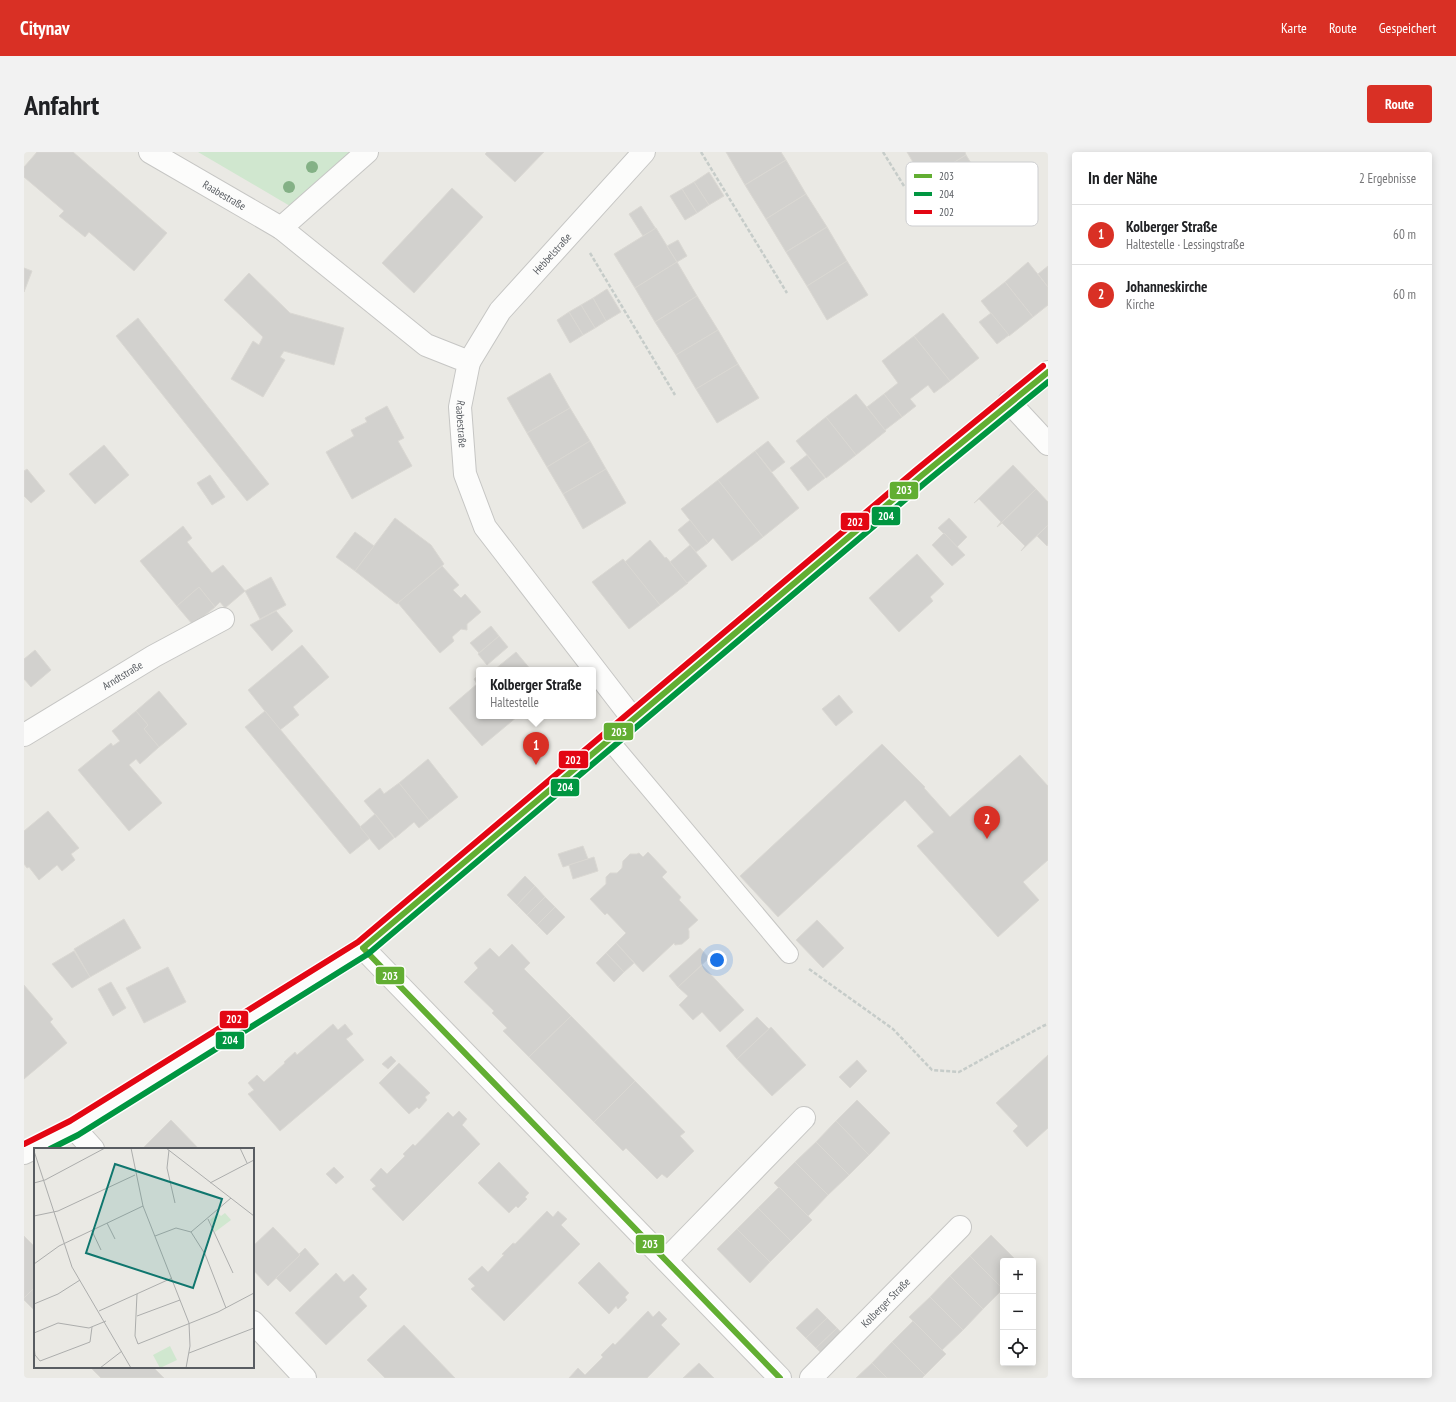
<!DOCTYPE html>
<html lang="de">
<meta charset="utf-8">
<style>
:root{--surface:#fff;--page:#f2f2f2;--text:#202124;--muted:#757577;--line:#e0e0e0;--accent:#d93025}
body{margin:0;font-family:"PT Sans Narrow",sans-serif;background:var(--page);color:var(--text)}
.controls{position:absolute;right:12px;bottom:12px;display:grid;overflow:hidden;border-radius:4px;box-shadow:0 2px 10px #0003}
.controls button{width:36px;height:36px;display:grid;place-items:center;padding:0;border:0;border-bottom:1px solid var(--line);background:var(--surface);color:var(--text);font:20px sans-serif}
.you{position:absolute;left:693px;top:808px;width:14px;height:14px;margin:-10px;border:3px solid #fff;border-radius:50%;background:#1a73e8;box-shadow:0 0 0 6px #1a73e833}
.badge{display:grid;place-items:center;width:26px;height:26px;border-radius:50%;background:var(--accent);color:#fff;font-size:13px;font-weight:700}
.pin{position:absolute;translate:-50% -33px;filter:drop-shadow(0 1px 2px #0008)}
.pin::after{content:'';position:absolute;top:21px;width:14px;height:12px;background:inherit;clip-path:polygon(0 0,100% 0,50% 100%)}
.popup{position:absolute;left:452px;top:515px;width:120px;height:52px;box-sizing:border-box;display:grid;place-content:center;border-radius:4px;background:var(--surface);filter:drop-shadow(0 1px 3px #0005);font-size:13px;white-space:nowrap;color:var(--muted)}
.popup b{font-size:15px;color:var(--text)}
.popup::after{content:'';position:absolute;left:50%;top:100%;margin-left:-8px;border:8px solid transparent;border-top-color:var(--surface)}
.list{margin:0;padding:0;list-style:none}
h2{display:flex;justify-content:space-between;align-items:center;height:52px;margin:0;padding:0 16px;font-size:17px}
h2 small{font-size:13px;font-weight:400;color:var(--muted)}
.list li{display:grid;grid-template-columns:26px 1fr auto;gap:12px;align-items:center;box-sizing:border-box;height:60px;padding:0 16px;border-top:1px solid var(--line)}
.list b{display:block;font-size:15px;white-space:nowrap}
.list p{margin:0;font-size:13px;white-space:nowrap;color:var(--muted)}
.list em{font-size:13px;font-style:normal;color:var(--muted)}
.icon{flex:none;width:22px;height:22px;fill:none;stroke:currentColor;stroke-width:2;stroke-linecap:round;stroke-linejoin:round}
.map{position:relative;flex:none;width:1024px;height:1226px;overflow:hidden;border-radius:4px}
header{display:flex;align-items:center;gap:24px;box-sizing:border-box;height:56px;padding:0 20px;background:var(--accent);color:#fff}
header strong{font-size:19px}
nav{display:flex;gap:22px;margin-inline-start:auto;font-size:14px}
.intro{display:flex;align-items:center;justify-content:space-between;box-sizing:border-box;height:96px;padding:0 24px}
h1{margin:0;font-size:28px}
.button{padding:10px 18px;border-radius:4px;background:var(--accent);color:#fff;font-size:14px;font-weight:700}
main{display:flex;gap:24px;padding:0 24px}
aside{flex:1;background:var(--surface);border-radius:4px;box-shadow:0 2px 10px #0003}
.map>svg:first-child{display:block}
</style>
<header>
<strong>Citynav</strong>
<nav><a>Karte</a><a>Route</a><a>Gespeichert</a></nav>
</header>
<div class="intro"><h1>Anfahrt</h1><a class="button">Route</a></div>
<main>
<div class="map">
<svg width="1024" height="1226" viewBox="0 0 1024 1226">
<rect width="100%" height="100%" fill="#eae9e4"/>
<path fill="#d0e7cf" d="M 174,0 L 327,0 L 266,54 Z"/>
<g fill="#d2d1ce" stroke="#dad8d3">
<path d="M 13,0 L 49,0 L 143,81 L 110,119 L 65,80 L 61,85 L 35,64 L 40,59 L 0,25 L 0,15 Z"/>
<path d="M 463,0 L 520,0 L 491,30 L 461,2 Z"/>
<path d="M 702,0 L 757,0 L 762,8 L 721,33 Z"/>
<path d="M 883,0 L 941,0 L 942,3 L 900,29 Z"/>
<path d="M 942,3 L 963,37 L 921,62 L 900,29 Z"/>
<path d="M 762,8 L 782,42 L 742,67 L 721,33 Z"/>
<path d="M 685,20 L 700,44 L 685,53 L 670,30 Z"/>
<path d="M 670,30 L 685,53 L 673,61 L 658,37 Z"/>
<path d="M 428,36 L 459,65 L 390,141 L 358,111 Z"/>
<path d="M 658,37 L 673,61 L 661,68 L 646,44 Z"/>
<path d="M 782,42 L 803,75 L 762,100 L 742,67 Z"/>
<path d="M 617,54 L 632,77 L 619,84 L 605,62 Z"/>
<path d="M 803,75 L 823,109 L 783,134 L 762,100 Z"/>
<path d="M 632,76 L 653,110 L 611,136 L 590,102 Z"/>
<path d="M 654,88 L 663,104 L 653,110 L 643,94 Z"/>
<path d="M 823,109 L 844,143 L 803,168 L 783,134 Z"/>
<path d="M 653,110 L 673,144 L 631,170 L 611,136 Z"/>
<path d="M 1004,110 L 1024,135 L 1024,153 L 1009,165 L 981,130 Z"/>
<path d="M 1024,114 L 1024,135 L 1014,122 Z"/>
<path d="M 0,116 L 8,119 L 0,140 Z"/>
<path d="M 225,121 L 266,161 L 320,176 L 310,213 L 260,199 L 256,205 L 261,208 L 239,245 L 207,227 L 229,189 L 235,193 L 239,185 L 200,148 Z"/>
<path d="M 981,130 L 1009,165 L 985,184 L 957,149 Z"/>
<path d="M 583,137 L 597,160 L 582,169 L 569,146 Z"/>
<path d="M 673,144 L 694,178 L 652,203 L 631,170 Z"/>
<path d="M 569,146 L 582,169 L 571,176 L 557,153 Z"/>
<path d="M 557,153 L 571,176 L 559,183 L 545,160 Z"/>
<path d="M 545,160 L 559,183 L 546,191 L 533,168 Z"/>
<path d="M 919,161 L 955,206 L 926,229 L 890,184 Z"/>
<path d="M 967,161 L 985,183 L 973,192 L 955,170 Z"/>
<path d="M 114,166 L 245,332 L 223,349 L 92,184 Z"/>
<path d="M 694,178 L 714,212 L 672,237 L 652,203 Z"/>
<path d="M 890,184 L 926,229 L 910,241 L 904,233 L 886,247 L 892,254 L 878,265 L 860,242 L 874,231 L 858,209 Z"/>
<path d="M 714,212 L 735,246 L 693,271 L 672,237 Z"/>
<path d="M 526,221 L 546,256 L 503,281 L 483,246 Z"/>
<path d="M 832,242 L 862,279 L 832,303 L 802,265 Z"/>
<path d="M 860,242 L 878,265 L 861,278 L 843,255 Z"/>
<path d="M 363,254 L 380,286 L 374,289 L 388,314 L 328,347 L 302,300 L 330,284 L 327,278 L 343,270 L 341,266 Z"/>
<path d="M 546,256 L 566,289 L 523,315 L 503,281 Z"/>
<path d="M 802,265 L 832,303 L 802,326 L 772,289 Z"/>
<path d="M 566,289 L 582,317 L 539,342 L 523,315 Z"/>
<path d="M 744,289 L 761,310 L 748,320 L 731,299 Z"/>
<path d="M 80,293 L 105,323 L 71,352 L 45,322 Z"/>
<path d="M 731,299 L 775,356 L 739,385 L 694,328 Z"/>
<path d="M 783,303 L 801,326 L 784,339 L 766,316 Z"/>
<path d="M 989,313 L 1012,337 L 973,375 L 977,370 L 955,347 L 950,351 Z"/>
<path d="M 3,317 L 21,339 L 7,351 L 0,344 L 0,319 Z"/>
<path d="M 582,317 L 602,351 L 559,377 L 539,342 Z"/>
<path d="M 186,323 L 201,345 L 188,353 L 173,331 Z"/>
<path d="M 694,328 L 739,385 L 708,409 L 689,386 L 684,391 L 657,357 Z"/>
<path d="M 1012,337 L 1024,350 L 1024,373 L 997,399 L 1001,394 L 978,371 L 973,375 Z"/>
<path d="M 371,366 L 407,393 L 420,412 L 373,452 L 331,419 Z"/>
<path d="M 925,366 L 943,385 L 933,395 L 914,376 Z"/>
<path d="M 666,368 L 684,391 L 672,400 L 654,378 Z"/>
<path d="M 1024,373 L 1024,392 L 1023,394 L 1013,384 Z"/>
<path d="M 159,374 L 168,386 L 163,390 L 188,421 L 199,413 L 221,439 L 201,456 L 196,450 L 191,455 L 175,435 L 153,454 L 116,409 Z"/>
<path d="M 331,380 L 350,394 L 331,419 L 312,405 Z"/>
<path d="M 920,381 L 941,403 L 928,414 L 908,393 Z"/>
<path d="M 626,388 L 641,406 L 642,405 L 664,431 L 636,453 L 601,410 Z"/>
<path d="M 666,393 L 683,414 L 663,431 L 646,410 Z"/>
<path d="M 893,402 L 920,432 L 906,445 L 909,449 L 875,480 L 845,446 Z"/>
<path d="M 599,407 L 636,453 L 605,477 L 568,430 Z"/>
<path d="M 418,414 L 435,433 L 429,438 L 437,446 L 441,442 L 457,460 L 443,472 L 443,478 L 437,477 L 428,485 L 430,489 L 416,501 L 374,451 Z"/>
<path d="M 247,425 L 262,453 L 236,467 L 221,439 Z"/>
<path d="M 175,435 L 191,455 L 169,473 L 153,454 Z"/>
<path d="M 252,459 L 269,479 L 248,499 L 226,473 Z"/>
<path d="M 467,474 L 475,484 L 455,501 L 446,491 Z"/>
<path d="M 475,484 L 484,495 L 463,513 L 454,502 Z"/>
<path d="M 278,493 L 305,525 L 269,555 L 275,563 L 256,578 L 224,538 Z"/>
<path d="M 11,498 L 27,518 L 7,535 L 0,527 L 0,507 Z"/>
<path d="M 492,500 L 507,518 L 470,518 Z"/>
<path d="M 455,523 L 455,564 L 494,564 L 458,594 L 425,556 L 453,532 L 450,527 Z"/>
<path d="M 135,539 L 163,572 L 135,595 L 120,577 L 124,573 L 112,559 Z"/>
<path d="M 815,543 L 829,560 L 812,574 L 798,557 Z"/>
<path d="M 112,559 L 124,573 L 120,577 L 135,595 L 116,612 L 112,607 L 105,613 L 138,651 L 105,679 L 54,618 L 87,591 L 89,594 L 96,589 L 88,579 Z"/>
<path d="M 241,559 L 346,686 L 326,702 L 221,575 Z"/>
<path d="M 858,592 L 901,635 L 900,636 L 926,665 L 996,603 L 1024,634 L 1024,708 L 999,730 L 1015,748 L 974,785 L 893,694 L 910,680 L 881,648 L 754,765 L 716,724 Z"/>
<path d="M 404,607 L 434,645 L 405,668 L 375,631 Z"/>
<path d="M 375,631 L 405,668 L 395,676 L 390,670 L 371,686 L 340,649 L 356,636 L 360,642 Z"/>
<path d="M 24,659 L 55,696 L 47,702 L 51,708 L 38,719 L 33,713 L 15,728 L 5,715 L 3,716 L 0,712 L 0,679 Z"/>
<path d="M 351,662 L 370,686 L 355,698 L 336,675 Z"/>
<path d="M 559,694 L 564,707 L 539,715 L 534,702 Z"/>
<path d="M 624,700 L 643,720 L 638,725 L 657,745 L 655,748 L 674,768 L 664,777 L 665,779 L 665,786 L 658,792 L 651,793 L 650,791 L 619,820 L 592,791 L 602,781 L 583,761 L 581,763 L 566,747 L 582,732 L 582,725 L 586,721 L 593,721 L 598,716 L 599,709 L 606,702 L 613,702 L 615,701 L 619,705 Z"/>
<path d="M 570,705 L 574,719 L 549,727 L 545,713 Z"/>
<path d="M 501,724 L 511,734 L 493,753 L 483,743 Z"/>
<path d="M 511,734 L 521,745 L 503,763 L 493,753 Z"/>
<path d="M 521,745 L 531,755 L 513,773 L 503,763 Z"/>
<path d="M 531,755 L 541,765 L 523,783 L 513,773 Z"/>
<path d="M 100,767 L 117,796 L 66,825 L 50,797 Z"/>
<path d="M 793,768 L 820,796 L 799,816 L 772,788 Z"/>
<path d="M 592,791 L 610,811 L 600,820 L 582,801 Z"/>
<path d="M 488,792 L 506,811 L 500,817 L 547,864 L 505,905 L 479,879 L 483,876 L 468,861 L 470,859 L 440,830 L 454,816 L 450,811 L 466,796 L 475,805 Z"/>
<path d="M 676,796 L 685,806 L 654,835 L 645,824 Z"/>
<path d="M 50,799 L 66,825 L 48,836 L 28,812 Z"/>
<path d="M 582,801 L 600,820 L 590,830 L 572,811 Z"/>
<path d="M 678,813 L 720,858 L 696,880 L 678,860 L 669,868 L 655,853 L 664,844 L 654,835 Z"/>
<path d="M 144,815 L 162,850 L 120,871 L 102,836 Z"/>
<path d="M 87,830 L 102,856 L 89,864 L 74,837 Z"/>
<path d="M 0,833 L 29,867 L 26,870 L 43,891 L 0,927 Z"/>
<path d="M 547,864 L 611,929 L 570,970 L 505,905 Z"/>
<path d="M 733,865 L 745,877 L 713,907 L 702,894 Z"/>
<path d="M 309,872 L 314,878 L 321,872 L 329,882 L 322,887 L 340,908 L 256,979 L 224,942 L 230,938 L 224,931 L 233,923 L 240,930 L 261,911 L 260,910 L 271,900 L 273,903 Z"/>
<path d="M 747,875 L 782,913 L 748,944 L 713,907 Z"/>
<path d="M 1024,903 L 1024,976 L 1003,995 L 989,979 L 994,974 L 972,951 Z"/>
<path d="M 367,904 L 372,909 L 364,917 L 358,912 Z"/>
<path d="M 833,908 L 843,919 L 826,936 L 815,925 Z"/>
<path d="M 375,911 L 406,941 L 401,945 L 403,948 L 395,957 L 393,955 L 385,962 L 355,931 Z"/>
<path d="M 611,929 L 661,980 L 656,984 L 670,999 L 643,1026 L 638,1022 L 633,1027 L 602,996 L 599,999 L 570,970 Z"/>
<path d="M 833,948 L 866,981 L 845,1003 L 812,969 Z"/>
<path d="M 435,959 L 443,967 L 438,973 L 456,992 L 379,1069 L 348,1037 L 352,1034 L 346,1028 L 357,1016 L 363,1022 L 381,1004 L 379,1002 L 389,992 L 391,994 L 424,960 L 429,965 Z"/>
<path d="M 147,968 L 175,997 L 118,997 Z"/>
<path d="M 812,969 L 845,1003 L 825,1023 L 792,990 Z"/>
<path d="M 792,990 L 825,1023 L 804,1043 L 771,1010 Z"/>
<path d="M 475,1010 L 505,1041 L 501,1045 L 503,1047 L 494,1056 L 492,1054 L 485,1061 L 454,1031 Z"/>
<path d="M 771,1010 L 804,1043 L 784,1064 L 750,1031 Z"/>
<path d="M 310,1015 L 320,1025 L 312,1032 L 302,1022 Z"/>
<path d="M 755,1035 L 788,1068 L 767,1089 L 734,1056 Z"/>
<path d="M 734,1056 L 767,1089 L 746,1110 L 713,1077 Z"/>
<path d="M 523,1059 L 529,1065 L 534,1059 L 543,1067 L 537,1073 L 556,1092 L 480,1169 L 447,1137 L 451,1134 L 444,1127 L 458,1114 L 464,1120 L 480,1103 L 478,1102 L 489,1091 L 491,1092 Z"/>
<path d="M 249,1075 L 276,1103 L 244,1134 L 229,1118 L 229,1094 Z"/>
<path d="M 713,1077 L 746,1110 L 726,1131 L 693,1097 Z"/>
<path d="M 967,1083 L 993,1109 L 979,1109 L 979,1137 L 946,1104 Z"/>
<path d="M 0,1084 L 11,1095 L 11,1135 L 0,1146 Z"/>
<path d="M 281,1096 L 295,1112 L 266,1140 L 252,1126 L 276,1103 L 275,1102 Z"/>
<path d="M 946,1104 L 979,1137 L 959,1157 L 926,1124 Z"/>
<path d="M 575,1110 L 605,1141 L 601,1145 L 603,1148 L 594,1157 L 592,1154 L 585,1162 L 554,1131 Z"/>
<path d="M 312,1121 L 320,1130 L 329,1122 L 343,1137 L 335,1145 L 343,1154 L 302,1193 L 271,1161 Z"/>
<path d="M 926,1124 L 959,1157 L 939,1178 L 906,1145 Z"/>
<path d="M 11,1135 L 11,1159 L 0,1148 L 0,1146 Z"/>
<path d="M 906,1145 L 939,1178 L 918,1198 L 885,1165 Z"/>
<path d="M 793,1156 L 803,1166 L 782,1186 L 772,1176 Z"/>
<path d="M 624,1159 L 629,1165 L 635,1159 L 643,1167 L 637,1173 L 656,1192 L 623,1226 L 545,1226 L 554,1216 L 561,1223 L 579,1205 L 577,1203 L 589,1191 L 591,1193 Z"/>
<path d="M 803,1166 L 813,1176 L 792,1196 L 782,1186 Z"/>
<path d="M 889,1169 L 922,1202 L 901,1223 L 868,1190 Z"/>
<path d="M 380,1173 L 431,1226 L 361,1226 L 343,1208 Z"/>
<path d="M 813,1176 L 823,1187 L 803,1207 L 792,1196 Z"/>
<path d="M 868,1190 L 901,1223 L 898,1226 L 863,1226 L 848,1211 Z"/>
<path d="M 675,1211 L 690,1226 L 659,1226 Z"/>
<path d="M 848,1211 L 863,1226 L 832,1226 Z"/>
<path d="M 66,1215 L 129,1215 L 140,1226 L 77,1226 Z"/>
</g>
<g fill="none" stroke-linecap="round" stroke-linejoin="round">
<defs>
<path id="lane" d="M 585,588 L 765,802"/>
<g id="street">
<path id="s1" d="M 126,0 L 257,76 L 402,193 L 445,210 L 436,255 L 441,322 L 461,375 L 609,567"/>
<path d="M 257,76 L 343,0"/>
<path id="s2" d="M 445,210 L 476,159 L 620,0"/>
<path d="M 985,250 L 1024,292"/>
<path id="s3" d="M 0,583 L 130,504 L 199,467"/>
<path d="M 339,796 L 756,1226"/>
<path d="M 50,976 L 69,997"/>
<path d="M 0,1001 L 50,976 L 339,796 L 897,324 L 1024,220"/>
<path d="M 642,1108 L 780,966"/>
<path d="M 229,1170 L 281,1226"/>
<path id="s4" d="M 787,1226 L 936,1075"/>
</g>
</defs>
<use href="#lane" stroke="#c6c6c4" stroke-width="20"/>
<use href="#street" stroke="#c6c6c4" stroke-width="24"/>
<g stroke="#c6ccc9" stroke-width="2.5" stroke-dasharray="4 2" stroke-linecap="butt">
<path d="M 677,0 L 763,141"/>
<path d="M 859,0 L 880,34"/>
<path d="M 566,101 L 651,243"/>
<path d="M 785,817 L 869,877 L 908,918 L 935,920 L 1019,874 L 1024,872"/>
</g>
<use href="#lane" stroke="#fcfcfb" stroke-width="18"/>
<use href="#street" stroke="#fcfcfb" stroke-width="22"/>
<defs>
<path id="bus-1" d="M 756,1226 L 339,796 L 897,324 L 1024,220"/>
<path id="bus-2" d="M 26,997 L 54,983 L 344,802 L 902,330 L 1024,230"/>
<path id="bus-3" d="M 0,992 L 46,969 L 334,790 L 892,318 L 1019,214"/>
</defs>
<use href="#bus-1" stroke="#fff" stroke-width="9"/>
<use href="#bus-2" stroke="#fff" stroke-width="9"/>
<use href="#bus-3" stroke="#fff" stroke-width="9"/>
<use href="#bus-1" stroke="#62ae32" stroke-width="6"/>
<use href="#bus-2" stroke="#009641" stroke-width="6"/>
<use href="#bus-3" stroke="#e30613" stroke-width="6"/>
</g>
<g fill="#84b186">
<circle cx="288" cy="15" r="6"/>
<circle cx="265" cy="35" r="6"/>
</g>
<g text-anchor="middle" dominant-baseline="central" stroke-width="3" stroke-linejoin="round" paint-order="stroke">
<g font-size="11" fill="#595d62" stroke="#fff">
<text stroke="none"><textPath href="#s1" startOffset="86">Raabestraße</textPath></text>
<text stroke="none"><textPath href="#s2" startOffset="137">Hebbelstraße</textPath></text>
<text stroke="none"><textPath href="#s1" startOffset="447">Raabestraße</textPath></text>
<text stroke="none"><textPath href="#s3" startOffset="115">Arndtstraße</textPath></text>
<text stroke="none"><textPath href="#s4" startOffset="106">Kolberger Straße</textPath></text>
</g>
</g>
<g transform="translate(10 996)">
<rect width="220" height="220" fill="#eae9e4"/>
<path d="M 184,65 L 187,68 L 191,65 L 197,72 L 181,84 L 176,72 ZM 136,198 L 143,212 L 126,220 L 119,207 Z" fill="#d0e7cf"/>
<path fill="none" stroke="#acadac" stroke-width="1" d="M 97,0 L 109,58 L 155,175 L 156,198 L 152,220M 132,0 L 220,68M 206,0 L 213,15M 135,2 L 133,20 L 141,55M 0,3 L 38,119 L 97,220M 0,35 L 11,32 L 71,0M 176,35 L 220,12M 0,68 L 24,63 L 101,27M 174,71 L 199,125M 73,75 L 81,91M 58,83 L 67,102M 157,84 L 171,106 L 192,160M 121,88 L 142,80 L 157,84 L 197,50M 0,116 L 25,98 L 109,58M 103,146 L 101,188 L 104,196 L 184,164 L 220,145M 0,156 L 24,146 L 46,132M 65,163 L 138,130M 103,168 L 146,152M 0,185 L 24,175 L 55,180 L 72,173M 0,198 L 1,207 L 6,213 L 56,194 L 58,179M 155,205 L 220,180M 66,220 L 88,203"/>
<path fill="#0f766e" fill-opacity="0.15" stroke="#0f766e" stroke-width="2" d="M 81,16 L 188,51 L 159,140 L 52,105 Z"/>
<rect width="220" height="220" fill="none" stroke="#595d62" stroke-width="2"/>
</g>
<rect x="882" y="10" width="132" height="64" rx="6" fill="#fff" stroke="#cdced0" stroke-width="1"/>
<rect x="890" y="22" width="18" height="4" fill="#62ae32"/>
<rect x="890" y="40" width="18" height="4" fill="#009641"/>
<rect x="890" y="58" width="18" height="4" fill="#e30613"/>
<g font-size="11" fill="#595d62">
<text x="915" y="28">203</text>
<text x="915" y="46">204</text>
<text x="915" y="64">202</text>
</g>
<g stroke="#fff" stroke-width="1.5">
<rect x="865" y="329" width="30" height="19" rx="4" fill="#62ae32"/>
<rect x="847" y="354" width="30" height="20" rx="4" fill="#009641"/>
<rect x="816" y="360" width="30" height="19" rx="4" fill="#e30613"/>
<rect x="579" y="570" width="31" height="19" rx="4" fill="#62ae32"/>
<rect x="534" y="598" width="31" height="19" rx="4" fill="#e30613"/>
<rect x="526" y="626" width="30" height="19" rx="4" fill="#009641"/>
<rect x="351" y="814" width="30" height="19" rx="4" fill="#62ae32"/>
<rect x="195" y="858" width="30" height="19" rx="4" fill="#e30613"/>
<rect x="191" y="879" width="30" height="19" rx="4" fill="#009641"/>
<rect x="611" y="1082" width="30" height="20" rx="4" fill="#62ae32"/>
</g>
<g font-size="11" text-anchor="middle" font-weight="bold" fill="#fff">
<text x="880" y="342">203</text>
<text x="862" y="368">204</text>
<text x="831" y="374">202</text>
<text x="595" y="584">203</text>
<text x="549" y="612">202</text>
<text x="541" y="639">204</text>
<text x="366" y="828">203</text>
<text x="210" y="871">202</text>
<text x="206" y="892">204</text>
<text x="626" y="1096">203</text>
</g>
</svg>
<div class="controls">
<button>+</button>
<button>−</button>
<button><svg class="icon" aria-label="locate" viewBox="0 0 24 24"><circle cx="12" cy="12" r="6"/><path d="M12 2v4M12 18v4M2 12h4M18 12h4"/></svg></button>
</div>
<div class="you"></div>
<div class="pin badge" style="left:512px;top:613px">1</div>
<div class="popup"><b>Kolberger Straße</b>Haltestelle</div>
<div class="pin badge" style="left:963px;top:687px">2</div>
</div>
<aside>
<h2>In der Nähe<small>2 Ergebnisse</small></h2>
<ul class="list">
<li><span class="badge">1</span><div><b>Kolberger Straße</b><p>Haltestelle · Lessingstraße</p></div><em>60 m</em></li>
<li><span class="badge">2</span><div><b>Johanneskirche</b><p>Kirche</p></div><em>60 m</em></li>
</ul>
</aside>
</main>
